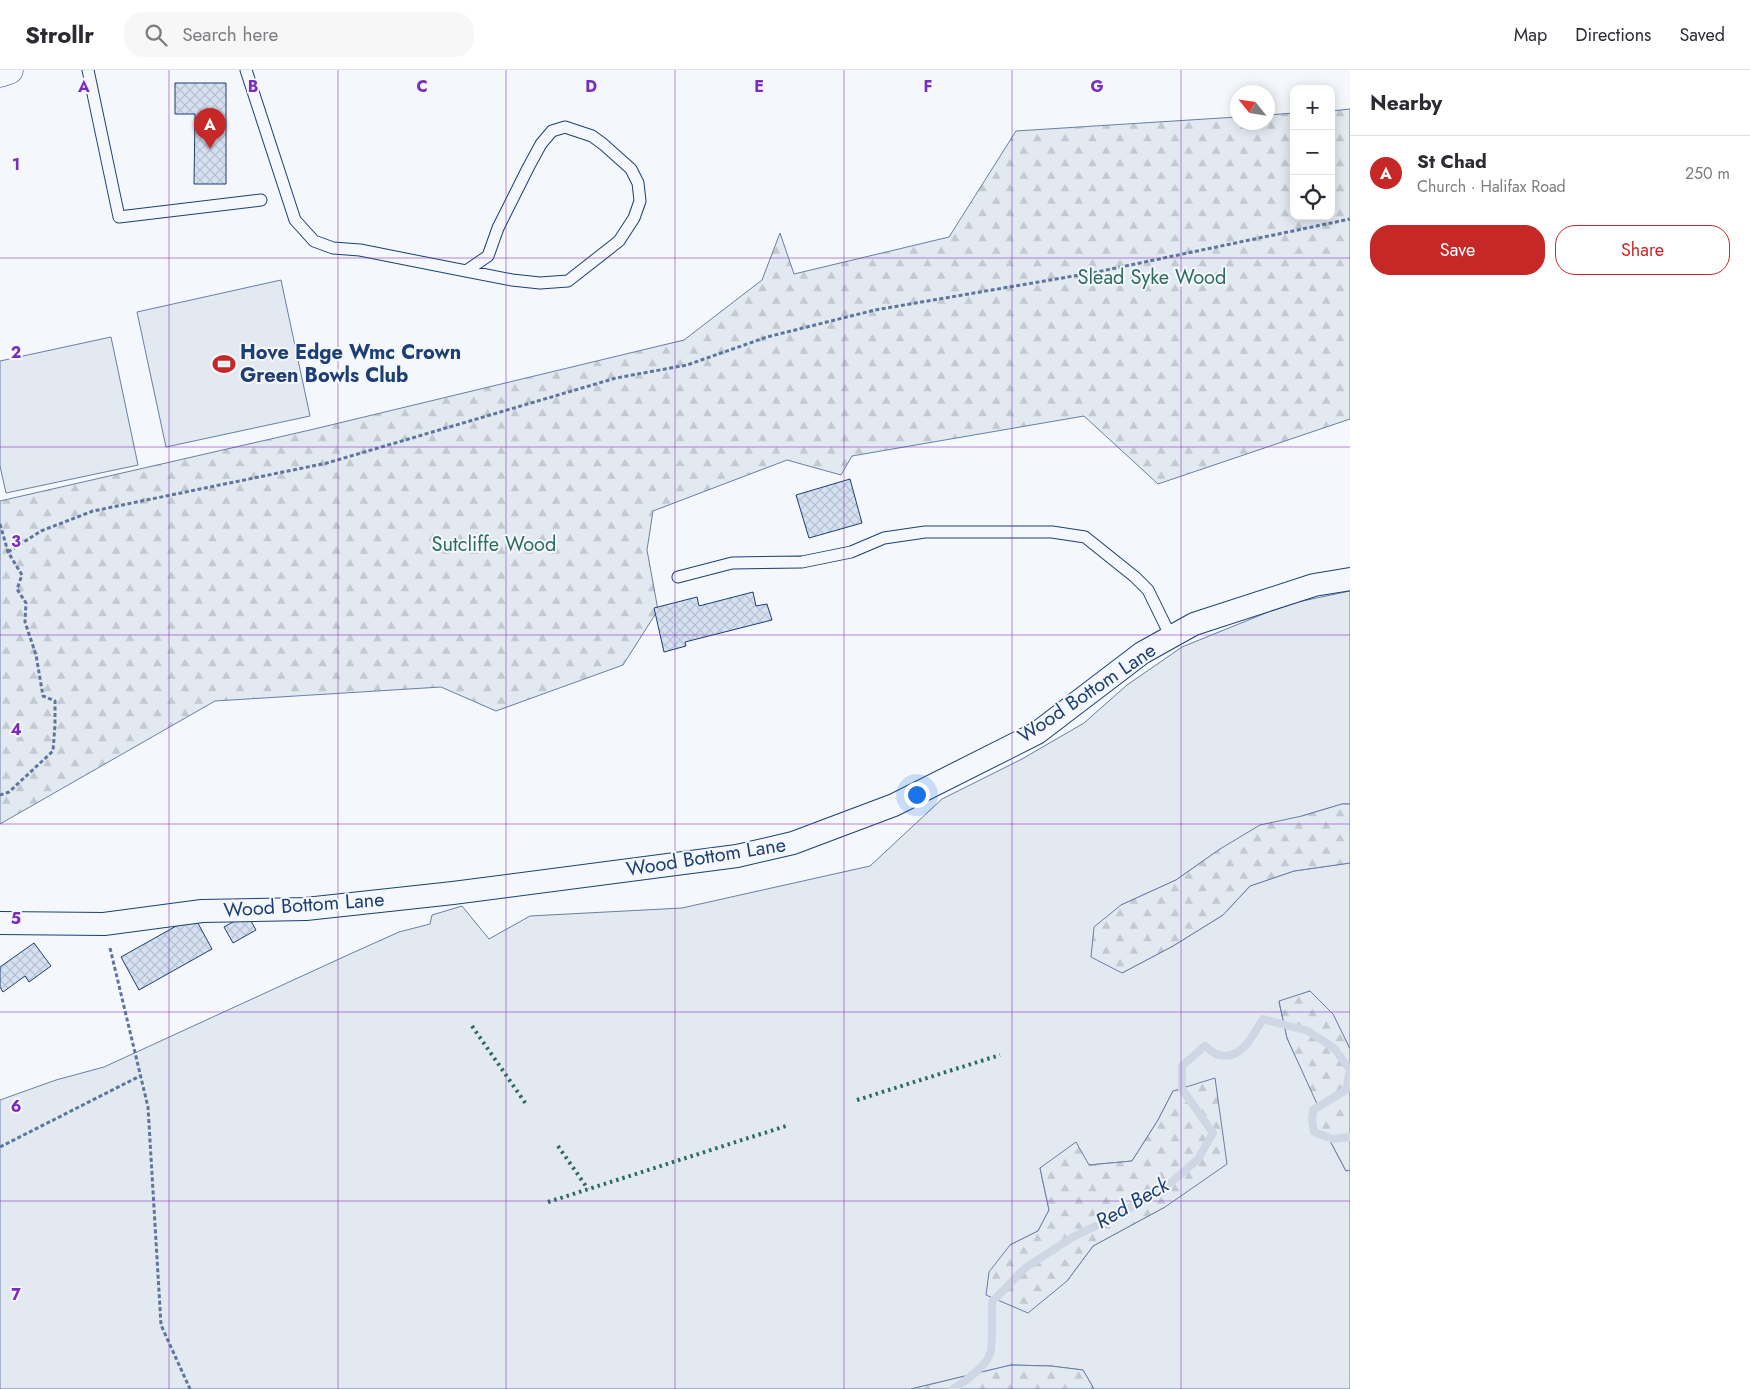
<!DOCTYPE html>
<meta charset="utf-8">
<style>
:root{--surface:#fff;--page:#f7f7f7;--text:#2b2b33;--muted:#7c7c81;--line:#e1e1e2;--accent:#c62828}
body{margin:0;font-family:Jost,sans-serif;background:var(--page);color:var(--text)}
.controls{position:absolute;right:15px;top:15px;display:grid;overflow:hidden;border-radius:10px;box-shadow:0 2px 12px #0003}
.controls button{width:45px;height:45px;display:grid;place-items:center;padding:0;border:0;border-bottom:1px solid var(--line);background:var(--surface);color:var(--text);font:25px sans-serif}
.compass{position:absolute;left:1230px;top:15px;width:45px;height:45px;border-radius:50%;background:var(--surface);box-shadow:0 2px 12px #0003;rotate:300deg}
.you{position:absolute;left:916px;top:724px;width:18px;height:18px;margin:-12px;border:4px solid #fff;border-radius:50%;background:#1a73e8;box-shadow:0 0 0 8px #1a73e833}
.badge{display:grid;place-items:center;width:32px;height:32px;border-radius:50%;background:var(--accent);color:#fff;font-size:16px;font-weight:700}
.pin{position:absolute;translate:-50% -41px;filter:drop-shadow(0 1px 2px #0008)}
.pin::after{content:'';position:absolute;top:26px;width:18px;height:15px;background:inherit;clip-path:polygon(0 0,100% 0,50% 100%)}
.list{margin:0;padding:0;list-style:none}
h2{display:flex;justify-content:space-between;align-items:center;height:65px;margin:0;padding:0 20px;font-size:21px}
h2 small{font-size:16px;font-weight:400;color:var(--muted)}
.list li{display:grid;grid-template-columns:32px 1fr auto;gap:15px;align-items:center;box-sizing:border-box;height:75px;padding:0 20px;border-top:1px solid var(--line)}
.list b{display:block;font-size:19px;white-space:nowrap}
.list p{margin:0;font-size:16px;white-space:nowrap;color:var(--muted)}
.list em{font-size:16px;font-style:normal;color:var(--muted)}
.actions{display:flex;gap:10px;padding:15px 20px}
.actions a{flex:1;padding:11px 0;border:1px solid var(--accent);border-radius:20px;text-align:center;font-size:18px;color:var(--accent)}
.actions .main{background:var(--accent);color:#fff}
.icon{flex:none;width:28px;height:28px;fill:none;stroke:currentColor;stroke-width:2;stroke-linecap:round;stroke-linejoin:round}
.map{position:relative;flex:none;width:1350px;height:1319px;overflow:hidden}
header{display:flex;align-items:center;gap:30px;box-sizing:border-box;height:70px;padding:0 25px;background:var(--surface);border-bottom:1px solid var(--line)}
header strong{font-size:24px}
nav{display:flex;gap:28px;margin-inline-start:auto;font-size:18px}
.search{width:350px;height:45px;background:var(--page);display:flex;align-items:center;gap:12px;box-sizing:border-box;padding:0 18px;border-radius:20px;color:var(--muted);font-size:19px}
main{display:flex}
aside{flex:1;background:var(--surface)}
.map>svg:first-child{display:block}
</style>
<header>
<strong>Strollr</strong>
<div class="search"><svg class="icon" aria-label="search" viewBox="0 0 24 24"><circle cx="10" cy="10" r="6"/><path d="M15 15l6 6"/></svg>Search here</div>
<nav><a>Map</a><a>Directions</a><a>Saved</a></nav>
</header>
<main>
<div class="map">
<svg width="1350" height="1319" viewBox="0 0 1350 1319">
<defs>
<pattern id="forest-firs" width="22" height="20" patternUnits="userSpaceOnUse" patternTransform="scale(1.25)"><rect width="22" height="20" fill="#e3e9f0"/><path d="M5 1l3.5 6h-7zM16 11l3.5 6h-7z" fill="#c2c9d1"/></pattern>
<pattern id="building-cross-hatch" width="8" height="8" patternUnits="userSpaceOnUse" patternTransform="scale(1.25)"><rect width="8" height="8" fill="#d5e0f0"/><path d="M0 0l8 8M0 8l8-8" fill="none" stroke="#b6c1d1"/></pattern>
</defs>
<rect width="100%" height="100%" fill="#f4f7fb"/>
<g fill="#e3e9f0" stroke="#687fa3" fill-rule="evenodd">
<path d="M 281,210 L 310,346 L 166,377 L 137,242 Z"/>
<path d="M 111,267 L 138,395 L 6,423 L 0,396 L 0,291 Z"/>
<path d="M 1350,521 L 1350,734 L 1342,734 L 1302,746 L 1220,779 L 1176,810 L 1121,835 L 1122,903 L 1173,876 L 1223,845 L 1250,816 L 1294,801 L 1350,793 L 1350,979 L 1333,945 L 1310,921 L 1279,932 L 1287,968 L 1316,1030 L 1328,1067 L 1346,1101 L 1350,1100 L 1350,1319 L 1094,1319 L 1083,1300 L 1051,1296 L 1011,1295 L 911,1319 L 0,1319 L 0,1030 L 56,1010 L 104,997 L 350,884 L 399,862 L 430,854 L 432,845 L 462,836 L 489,869 L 530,846 L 682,838 L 870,796 L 942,729 L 1022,689 L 1084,653 L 1127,615 L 1182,577 L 1288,534 ZM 1173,1021 L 1165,1137 L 1093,1176 L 1067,1211 L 1010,1175 L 1038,1161 L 1049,1140 L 1040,1098 L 1089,1095 L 1132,1091 L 1158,1050 Z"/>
</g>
<g fill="url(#forest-firs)" stroke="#687fa3">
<path d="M 1350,39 L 1350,349 L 1158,414 L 1084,346 L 852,386 L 841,405 L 787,390 L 653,441 L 647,480 L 658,540 L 623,595 L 496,641 L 441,617 L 215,631 L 0,754 L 0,431 L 310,360 L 684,270 L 762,210 L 780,163 L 794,204 L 949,167 L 1016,61 L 1237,47 L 1238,52 L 1268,52 L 1268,45 L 1294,43 L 1294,146 L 1331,146 L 1331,41 Z"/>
<path d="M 1342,734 L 1350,734 L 1350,793 L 1294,801 L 1250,816 L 1223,845 L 1173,876 L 1122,903 L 1091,887 L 1094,857 L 1121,835 L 1176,810 L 1220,779 L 1260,755 L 1302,746 Z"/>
<path d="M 1310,921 L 1333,944 L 1350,979 L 1350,1100 L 1346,1101 L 1328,1067 L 1314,1062 L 1312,1050 L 1313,1040 L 1318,1036 L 1287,968 L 1279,931 Z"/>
<path d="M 1215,1008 L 1227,1094 L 1165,1137 L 1093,1176 L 1067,1211 L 1028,1243 L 986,1225 L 989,1202 L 1010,1175 L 1038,1161 L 1049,1140 L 1040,1098 L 1076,1072 L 1089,1095 L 1132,1091 L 1158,1050 L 1173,1021 Z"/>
<path d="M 1011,1295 L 1051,1296 L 1083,1300 L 1094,1319 L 911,1319 Z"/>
</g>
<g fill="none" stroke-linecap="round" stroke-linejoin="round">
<path stroke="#cfd7e4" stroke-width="8" d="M 953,1319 C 964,1312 985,1297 990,1284 C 993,1277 992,1242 992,1232 L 1025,1198 L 1073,1167 L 1116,1146 L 1165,1118 L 1198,1089 L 1213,1063 L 1182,1019 L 1182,996 L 1205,976 C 1209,979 1214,984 1219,985 C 1242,991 1253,964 1263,949 L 1308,961 L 1334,978 L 1350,1000 L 1346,1020 L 1313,1040 L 1312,1050 L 1314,1062 L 1333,1069 L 1350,1067"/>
</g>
<g fill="url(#building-cross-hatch)" stroke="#1d3f73">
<path d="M 175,13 L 226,13 L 226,114 L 194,114 L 195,44 L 175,44 Z"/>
<path d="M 850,409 L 862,453 L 809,468 L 796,425 Z"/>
<path d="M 753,522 L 756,536 L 767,534 L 772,550 L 685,572 L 686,576 L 664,582 L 654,538 L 697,527 L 699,536 Z"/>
<path d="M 247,844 L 256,860 L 233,873 L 224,857 Z"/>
<path d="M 194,846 L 212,879 L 139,920 L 121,887 Z"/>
<path d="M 34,873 L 51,896 L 29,912 L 25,906 L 3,922 L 0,917 L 0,897 Z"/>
</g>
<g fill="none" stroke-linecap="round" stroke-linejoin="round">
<defs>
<g id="service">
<path d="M 88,0 L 119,147 L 261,130"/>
<path d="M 246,0 L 295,150 L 314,171 L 333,178 L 360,180 L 466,201 L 512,210 L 540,213 L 568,211 L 619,171 L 634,148 L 640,131 L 638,113 L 631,99 L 603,74 L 592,66 L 565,57 L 552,61 L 541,74 L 528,98 L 498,158 L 488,186 L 466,201"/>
<path d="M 678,507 L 732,493 L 802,492 L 851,482 L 884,468 L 925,462 L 1052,462 L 1085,467 L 1135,507 L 1148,520 L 1171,567"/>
</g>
<path id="minor" d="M 0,853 L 104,854 L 202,841 L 306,839 L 453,823 L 737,786 L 793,773 L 894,735 L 1037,663 L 1142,583 L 1194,554 L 1314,515 L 1350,509"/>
<path id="primary" d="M 0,3 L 9,0"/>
</defs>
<use href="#service" stroke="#1d3f73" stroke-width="13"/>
<use href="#minor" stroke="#1d3f73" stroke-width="24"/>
<use href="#primary" stroke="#1d3f73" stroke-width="29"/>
<g stroke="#5e769c" stroke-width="3" stroke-dasharray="4 2.5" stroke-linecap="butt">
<path d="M 0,454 L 8,482 L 22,505 L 17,519 L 26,533 L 25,552 L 36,585 L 43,626 L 55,631 L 55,655 L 53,681 L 9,722 L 0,725"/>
<path d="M 8,482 L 41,461 L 93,441 L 327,393 L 616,308 L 687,295 L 767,267 L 875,240 L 1097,202 L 1350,149"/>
<path d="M 110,878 L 148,1037 L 161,1255 L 190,1319"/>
<path d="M 0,1077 L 140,1006"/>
</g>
<use href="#service" stroke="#f4f7fb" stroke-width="11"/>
<use href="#minor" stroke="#f4f7fb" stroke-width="22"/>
<use href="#primary" stroke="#f4f7fb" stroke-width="28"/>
<g stroke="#2c6c60" stroke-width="4" stroke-dasharray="2.5 4" stroke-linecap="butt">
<path d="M 472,956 L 526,1034"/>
<path d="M 857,1030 L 1000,985"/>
<path d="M 558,1076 L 588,1119"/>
<path d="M 548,1132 L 786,1056"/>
</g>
</g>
<path fill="none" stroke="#7b2cbf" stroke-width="1" stroke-opacity="0.55" d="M 169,0 L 169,1319M 338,0 L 338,1319M 506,0 L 506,1319M 675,0 L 675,1319M 844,0 L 844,1319M 1012,0 L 1012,1319M 1181,0 L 1181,1319M 0,188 L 1350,188M 0,377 L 1350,377M 0,565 L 1350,565M 0,754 L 1350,754M 0,942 L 1350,942M 0,1131 L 1350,1131"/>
<defs>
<symbol id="stadium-bare" viewBox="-9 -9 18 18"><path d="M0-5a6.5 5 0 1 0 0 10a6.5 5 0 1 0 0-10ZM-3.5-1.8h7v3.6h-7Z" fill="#c62828" stroke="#f4f7fb" stroke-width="2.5" paint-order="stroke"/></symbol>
</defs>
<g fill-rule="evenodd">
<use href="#stadium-bare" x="208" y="278" width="32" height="32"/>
</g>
<g text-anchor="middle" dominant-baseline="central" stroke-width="4" stroke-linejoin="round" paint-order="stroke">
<g font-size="20" fill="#2c6c60" stroke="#f4f7fb">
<text x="1152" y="207">Slead Syke Wood</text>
<text x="494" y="474">Sutcliffe Wood</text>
</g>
<g font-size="20" font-weight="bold" fill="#1d3f73" stroke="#f4f7fb" text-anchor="start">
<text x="240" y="282">Hove Edge Wmc Crown<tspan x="240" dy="23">Green Bowls Club</tspan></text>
</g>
<g font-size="20" fill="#1d3f73" stroke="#f4f7fb">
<text transform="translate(1087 623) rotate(-34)">Wood Bottom Lane</text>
<text transform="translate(706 787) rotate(-9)">Wood Bottom Lane</text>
<text transform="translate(304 835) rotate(-4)">Wood Bottom Lane</text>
</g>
<g font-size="21" font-style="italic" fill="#1d3f73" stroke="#f4f7fb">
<text transform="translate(1132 1133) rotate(-30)">Red Beck</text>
</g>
</g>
<g font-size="16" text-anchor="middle" font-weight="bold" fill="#7b2cbf" stroke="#f4f7fb" stroke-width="4" stroke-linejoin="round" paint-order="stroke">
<text x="84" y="22">A</text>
<text x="253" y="22">B</text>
<text x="422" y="22">C</text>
<text x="591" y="22">D</text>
<text x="759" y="22">E</text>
<text x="928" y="22">F</text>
<text x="1097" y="22">G</text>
<text x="16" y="100">1</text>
<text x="16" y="288">2</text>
<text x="16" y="477">3</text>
<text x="16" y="665">4</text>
<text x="16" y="854">5</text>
<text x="16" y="1042">6</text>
<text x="16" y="1230">7</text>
</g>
</svg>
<div class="controls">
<button>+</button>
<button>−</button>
<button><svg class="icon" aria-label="locate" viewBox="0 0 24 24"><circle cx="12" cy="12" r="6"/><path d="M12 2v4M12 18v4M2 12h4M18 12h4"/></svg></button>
</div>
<svg class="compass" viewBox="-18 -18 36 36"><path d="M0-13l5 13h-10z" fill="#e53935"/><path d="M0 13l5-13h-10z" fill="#7c7c81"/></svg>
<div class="you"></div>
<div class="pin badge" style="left:210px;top:79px">A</div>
</div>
<aside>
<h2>Nearby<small></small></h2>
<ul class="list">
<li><span class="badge">A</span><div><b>St Chad</b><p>Church · Halifax Road</p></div><em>250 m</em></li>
</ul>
<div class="actions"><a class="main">Save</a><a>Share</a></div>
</aside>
</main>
